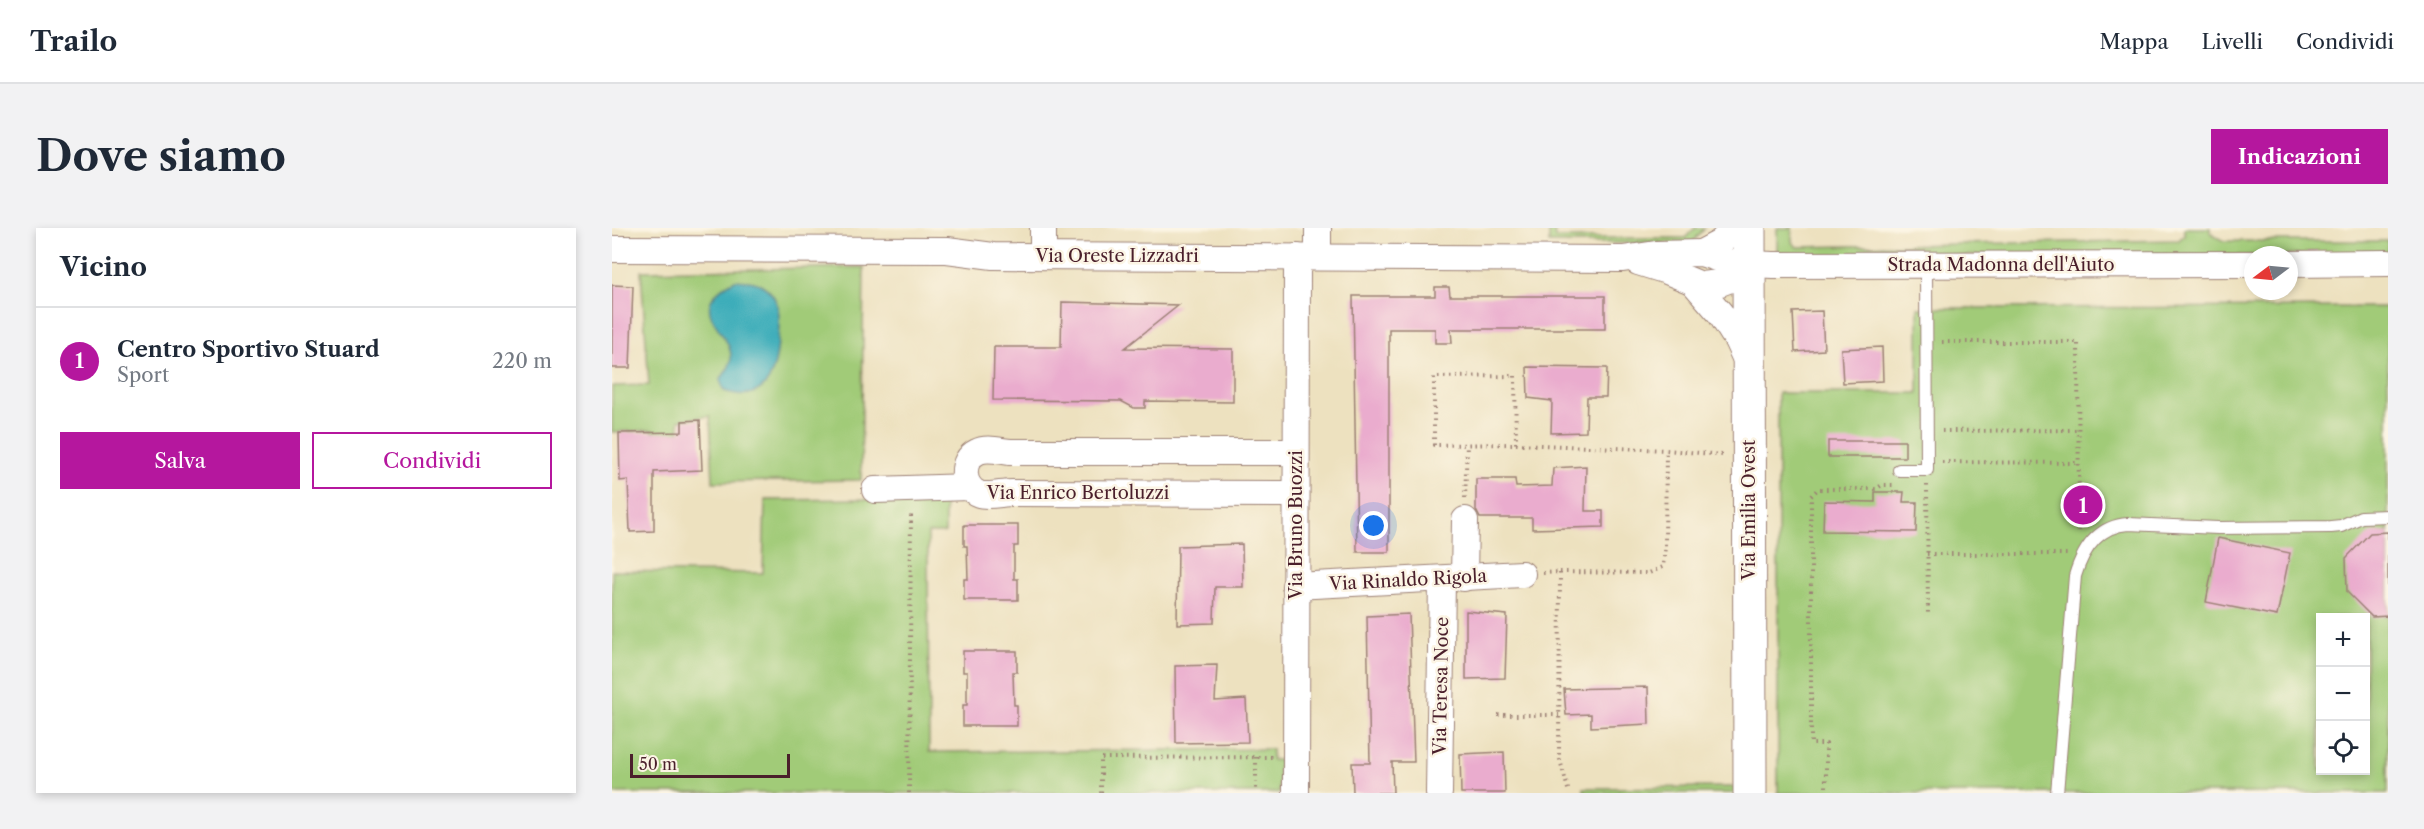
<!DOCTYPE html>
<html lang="it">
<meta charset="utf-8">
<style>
:root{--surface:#fff;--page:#f2f2f3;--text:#1f2937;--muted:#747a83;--line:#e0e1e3;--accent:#b5179e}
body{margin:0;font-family:"Libre Caslon Text",serif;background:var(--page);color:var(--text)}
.controls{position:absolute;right:18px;bottom:18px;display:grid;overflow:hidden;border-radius:0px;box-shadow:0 3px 9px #0003}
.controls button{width:54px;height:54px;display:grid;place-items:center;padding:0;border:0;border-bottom:2px solid var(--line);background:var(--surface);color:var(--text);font:30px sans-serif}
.compass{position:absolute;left:1632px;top:18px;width:54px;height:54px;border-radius:50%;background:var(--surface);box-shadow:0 3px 9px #0003;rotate:254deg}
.scale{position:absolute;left:18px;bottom:15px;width:160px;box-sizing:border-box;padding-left:6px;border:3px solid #4a1f2b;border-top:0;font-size:16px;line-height:21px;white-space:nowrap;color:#4a1f2b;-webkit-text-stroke:4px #fcf5e5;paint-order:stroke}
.you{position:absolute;left:762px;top:298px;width:21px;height:21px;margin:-15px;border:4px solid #fff;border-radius:50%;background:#1a73e8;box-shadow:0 0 0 9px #1a73e833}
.badge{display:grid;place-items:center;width:39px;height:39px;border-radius:50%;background:var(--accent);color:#fff;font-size:20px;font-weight:700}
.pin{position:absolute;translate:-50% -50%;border:3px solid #fff;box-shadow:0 2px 6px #0006}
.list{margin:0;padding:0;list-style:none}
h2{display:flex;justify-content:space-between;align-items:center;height:78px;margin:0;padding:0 24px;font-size:26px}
h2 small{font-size:20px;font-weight:400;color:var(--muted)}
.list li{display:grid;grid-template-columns:39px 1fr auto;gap:18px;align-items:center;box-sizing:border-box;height:108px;padding:0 24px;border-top:2px solid var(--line)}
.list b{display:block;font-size:22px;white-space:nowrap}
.list p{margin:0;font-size:20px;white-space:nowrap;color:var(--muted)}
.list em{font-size:20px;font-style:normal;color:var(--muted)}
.actions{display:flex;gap:12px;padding:18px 24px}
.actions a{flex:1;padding:14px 0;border:2px solid var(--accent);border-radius:0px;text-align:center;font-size:21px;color:var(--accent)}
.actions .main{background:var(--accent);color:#fff}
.icon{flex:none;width:33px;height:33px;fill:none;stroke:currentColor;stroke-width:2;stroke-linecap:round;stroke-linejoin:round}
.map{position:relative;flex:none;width:1776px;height:565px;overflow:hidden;border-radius:0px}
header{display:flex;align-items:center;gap:36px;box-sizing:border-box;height:84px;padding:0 30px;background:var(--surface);border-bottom:2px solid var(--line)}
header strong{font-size:28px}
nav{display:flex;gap:33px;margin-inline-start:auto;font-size:21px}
.intro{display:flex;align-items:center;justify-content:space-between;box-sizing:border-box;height:144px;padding:0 36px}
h1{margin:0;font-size:42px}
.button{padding:15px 27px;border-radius:0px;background:var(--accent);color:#fff;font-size:21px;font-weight:700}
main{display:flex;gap:36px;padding:0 36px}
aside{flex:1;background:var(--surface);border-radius:0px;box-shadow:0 3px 9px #0003}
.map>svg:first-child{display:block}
</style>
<header>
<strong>Trailo</strong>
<nav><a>Mappa</a><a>Livelli</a><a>Condividi</a></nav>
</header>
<div class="intro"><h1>Dove siamo</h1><a class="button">Indicazioni</a></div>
<main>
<aside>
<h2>Vicino<small></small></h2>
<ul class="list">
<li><span class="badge">1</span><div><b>Centro Sportivo Stuard</b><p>Sport</p></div><em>220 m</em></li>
</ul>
<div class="actions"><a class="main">Salva</a><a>Condividi</a></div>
</aside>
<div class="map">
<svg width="1776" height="565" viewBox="0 0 1776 565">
<rect width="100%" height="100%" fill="#fcf5e5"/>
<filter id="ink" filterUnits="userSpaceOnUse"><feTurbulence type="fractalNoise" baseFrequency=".0167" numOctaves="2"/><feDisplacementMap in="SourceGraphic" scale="12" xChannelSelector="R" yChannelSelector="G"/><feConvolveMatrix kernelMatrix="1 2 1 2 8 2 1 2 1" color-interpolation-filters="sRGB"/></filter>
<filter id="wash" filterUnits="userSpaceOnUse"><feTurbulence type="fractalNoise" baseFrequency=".008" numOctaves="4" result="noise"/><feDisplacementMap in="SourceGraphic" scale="24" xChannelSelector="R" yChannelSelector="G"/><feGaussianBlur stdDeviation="1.35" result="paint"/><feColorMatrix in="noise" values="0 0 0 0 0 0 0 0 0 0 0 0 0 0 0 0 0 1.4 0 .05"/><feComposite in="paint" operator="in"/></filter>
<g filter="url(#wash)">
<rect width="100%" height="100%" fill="#ede1bf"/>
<g fill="#a1cb78" stroke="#767552" stroke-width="1.5" fill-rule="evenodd">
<path d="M 937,0 L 942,0 L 943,10 L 1073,10 L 1083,0 L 1093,0 L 1080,15 L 937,15 Z"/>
<path d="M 1165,0 L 1180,0 L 1180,14 L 1185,19 L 1567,12 L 1572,7 L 1572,0 L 1598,0 L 1598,4 L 1612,13 L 1776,13 L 1776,27 L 1179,28 L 1165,27 Z"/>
<path d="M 252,39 L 249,252 L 101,254 L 98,188 L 67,192 L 68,215 L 43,217 L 41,202 L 0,204 L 0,158 L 37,157 L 29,43 Z"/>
<path d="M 1776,79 L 1776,565 L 1166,565 L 1166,165 L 1306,165 L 1306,80 ZM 1708,389 L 1754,389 L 1754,542 L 1708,542 Z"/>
<path d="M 333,266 L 333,305 L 316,305 L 317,524 L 660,521 L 660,532 L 667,532 L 667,565 L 0,565 L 0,343 L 151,345 L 153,272 L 264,271 Z"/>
<path d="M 1125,559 L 1125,565 L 972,565 L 972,560 Z"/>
</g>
<path fill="#3eadba" stroke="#446672" stroke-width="1.5" d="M 123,52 C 132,53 142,52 150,57 C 170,69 168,92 166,112 C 164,146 154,177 112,163 L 108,152 C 112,146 119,139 119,131 C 121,101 67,82 123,52 Z"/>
<g id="blocks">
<g fill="#eaacce">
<path d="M 0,57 L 21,58 L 18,140 L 0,140 Z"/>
<path d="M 823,59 L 837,59 L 838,68 L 993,68 L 993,101 L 839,101 L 840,115 L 823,115 L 823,101 L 777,101 L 777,324 L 745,324 L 741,68 L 823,68 Z"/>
<path d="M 450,74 L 567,77 L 513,120 L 621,121 L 621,174 L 533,173 L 533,180 L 522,180 L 509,173 L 381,172 L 382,119 L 449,119 Z"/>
<path d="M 1210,83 L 1212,122 L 1183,124 L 1181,84 Z"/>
<path d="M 1270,119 L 1271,153 L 1231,155 L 1229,121 Z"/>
<path d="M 915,139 L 995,140 L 994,169 L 975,169 L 974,204 L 939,205 L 940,173 L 916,170 Z"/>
<path d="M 88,192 L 90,242 L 42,244 L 42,303 L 18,304 L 16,252 L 8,253 L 7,205 L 70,204 L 70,193 Z"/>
<rect x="1216" y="213" width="77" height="16"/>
<path d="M 974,238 L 973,283 L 991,283 L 991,299 L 920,301 L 920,290 L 868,290 L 864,282 L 864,251 L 903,251 L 904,259 L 940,258 L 941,240 Z"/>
<path d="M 1263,264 L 1292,264 L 1291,274 L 1305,274 L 1304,304 L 1211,303 L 1212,273 L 1263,274 Z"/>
<path d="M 352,297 L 406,297 L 406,318 L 402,318 L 402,351 L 406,351 L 406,372 L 352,372 L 352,351 L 356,351 L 355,318 L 352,318 Z"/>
<path d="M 1776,304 L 1776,388 L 1760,389 L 1735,364 L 1734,330 L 1758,305 Z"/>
<path d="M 1606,310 L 1678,325 L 1665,388 L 1594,374 Z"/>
<path d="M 630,316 L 631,359 L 603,359 L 602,395 L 565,396 L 566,318 Z"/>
<path d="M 854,383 L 895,387 L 893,450 L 854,451 Z"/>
<path d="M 797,386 L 802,534 L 780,534 L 781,565 L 741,565 L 740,535 L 758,535 L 755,388 Z"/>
<path d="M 351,423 L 405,423 L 405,444 L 401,444 L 402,477 L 405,477 L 405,498 L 351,498 L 351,477 L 355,477 L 355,444 L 351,444 Z"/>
<path d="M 605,437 L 603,473 L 634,471 L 636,514 L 564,515 L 563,438 Z"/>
<path d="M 1036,459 L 1037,496 L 979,499 L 979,486 L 954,487 L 952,461 Z"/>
<path d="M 892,524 L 893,565 L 849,565 L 848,526 Z"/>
</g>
</g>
</g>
<g filter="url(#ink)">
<use href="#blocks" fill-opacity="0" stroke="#9c8075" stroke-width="1.5"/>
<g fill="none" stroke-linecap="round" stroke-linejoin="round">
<defs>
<g id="lane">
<path d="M 1287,242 L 1315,242 L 1314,37"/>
<path d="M 1445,565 L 1463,348 C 1471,321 1486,298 1516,296 L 1606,300 L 1719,299 L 1729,298 L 1749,289 L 1776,288"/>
</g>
<g id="street">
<path d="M 431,0 L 431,28"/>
<path d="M 0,21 L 335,22 L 381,28 L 1011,31 L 1044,26 L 1089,25 L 1119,35 L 1161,37 L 1641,36"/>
<path d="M 1089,25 L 1108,15 L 1122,0"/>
<path d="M 706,29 L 706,0"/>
<path d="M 1026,34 L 1055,43 L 1089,57 L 1108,55 L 1137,44"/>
<path d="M 1677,36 L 1776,35"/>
<path d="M 1082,55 L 1108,85 L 1125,112 L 1135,134"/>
<path d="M 263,262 L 357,259"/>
<path d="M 684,266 L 400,265 C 390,265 376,269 367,266 C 349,259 348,232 365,224 C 374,219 388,223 398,224 L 684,224"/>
<path d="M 852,350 L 853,292"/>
<path d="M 683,358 L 910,346"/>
<path d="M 684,565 L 685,29"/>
<path d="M 827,565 L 830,351"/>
</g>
<path id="secondary" d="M 1137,0 L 1138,565"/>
</defs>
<use href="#lane" stroke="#9c8075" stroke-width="14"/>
<use href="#street" stroke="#9c8075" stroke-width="28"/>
<use href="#secondary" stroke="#9c8075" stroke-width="35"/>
<g stroke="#9c8075" stroke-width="4" stroke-dasharray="1.5 4.5" stroke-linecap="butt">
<path d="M 1330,114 L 1466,114 L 1467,303"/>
<path d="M 903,148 L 904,216 L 822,217 L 822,149 Z"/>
<path d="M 1330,203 L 1467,202"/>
<path d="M 904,216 L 1054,222"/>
<path d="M 1330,234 L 1467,235"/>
<path d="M 1315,257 L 1316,388"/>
<path d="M 853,270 L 855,216"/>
<path d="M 1315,326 L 1456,326"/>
<path d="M 948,344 L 1037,345 L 1051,339 L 1053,318 L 1054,222 L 1111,227"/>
<path d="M 931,345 L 948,344 L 947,528 L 957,565"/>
<path d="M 886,487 L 947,487"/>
<path d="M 644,529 L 644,565"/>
<path d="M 297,565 L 299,284"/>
<path d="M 489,565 L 489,530 L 663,529"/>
<path d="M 1214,565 L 1214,516 L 1199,516 L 1199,268 L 1206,261 L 1264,261 L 1270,257 L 1281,257"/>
</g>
<use href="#lane" stroke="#fff" stroke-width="12"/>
<use href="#street" stroke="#fff" stroke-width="26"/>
<use href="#secondary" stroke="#fff" stroke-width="33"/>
</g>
</g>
<g text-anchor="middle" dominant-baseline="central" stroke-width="5" stroke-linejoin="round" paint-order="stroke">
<g font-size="18" fill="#4a1f2b" stroke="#fcf5e5">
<text x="505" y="28">Via Oreste Lizzadri</text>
<text x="1389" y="37">Strada Madonna dell'Aiuto</text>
<text x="466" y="265">Via Enrico Bertoluzzi</text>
<text transform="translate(1137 282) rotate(-90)">Via Emilia Ovest</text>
<text transform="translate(684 297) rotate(-90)">Via Bruno Buozzi</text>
<text transform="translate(796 352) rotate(-3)">Via Rinaldo Rigola</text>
<text transform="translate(829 458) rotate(-89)">Via Teresa Noce</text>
</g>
</g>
</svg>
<div class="controls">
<button>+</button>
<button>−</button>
<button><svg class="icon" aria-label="locate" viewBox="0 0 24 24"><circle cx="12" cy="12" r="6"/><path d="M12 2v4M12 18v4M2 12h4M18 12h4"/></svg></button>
</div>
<svg class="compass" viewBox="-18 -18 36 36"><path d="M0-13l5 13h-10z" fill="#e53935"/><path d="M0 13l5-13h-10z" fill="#747a83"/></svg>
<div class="scale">50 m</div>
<div class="you"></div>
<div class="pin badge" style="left:1471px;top:277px">1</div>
</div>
</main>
